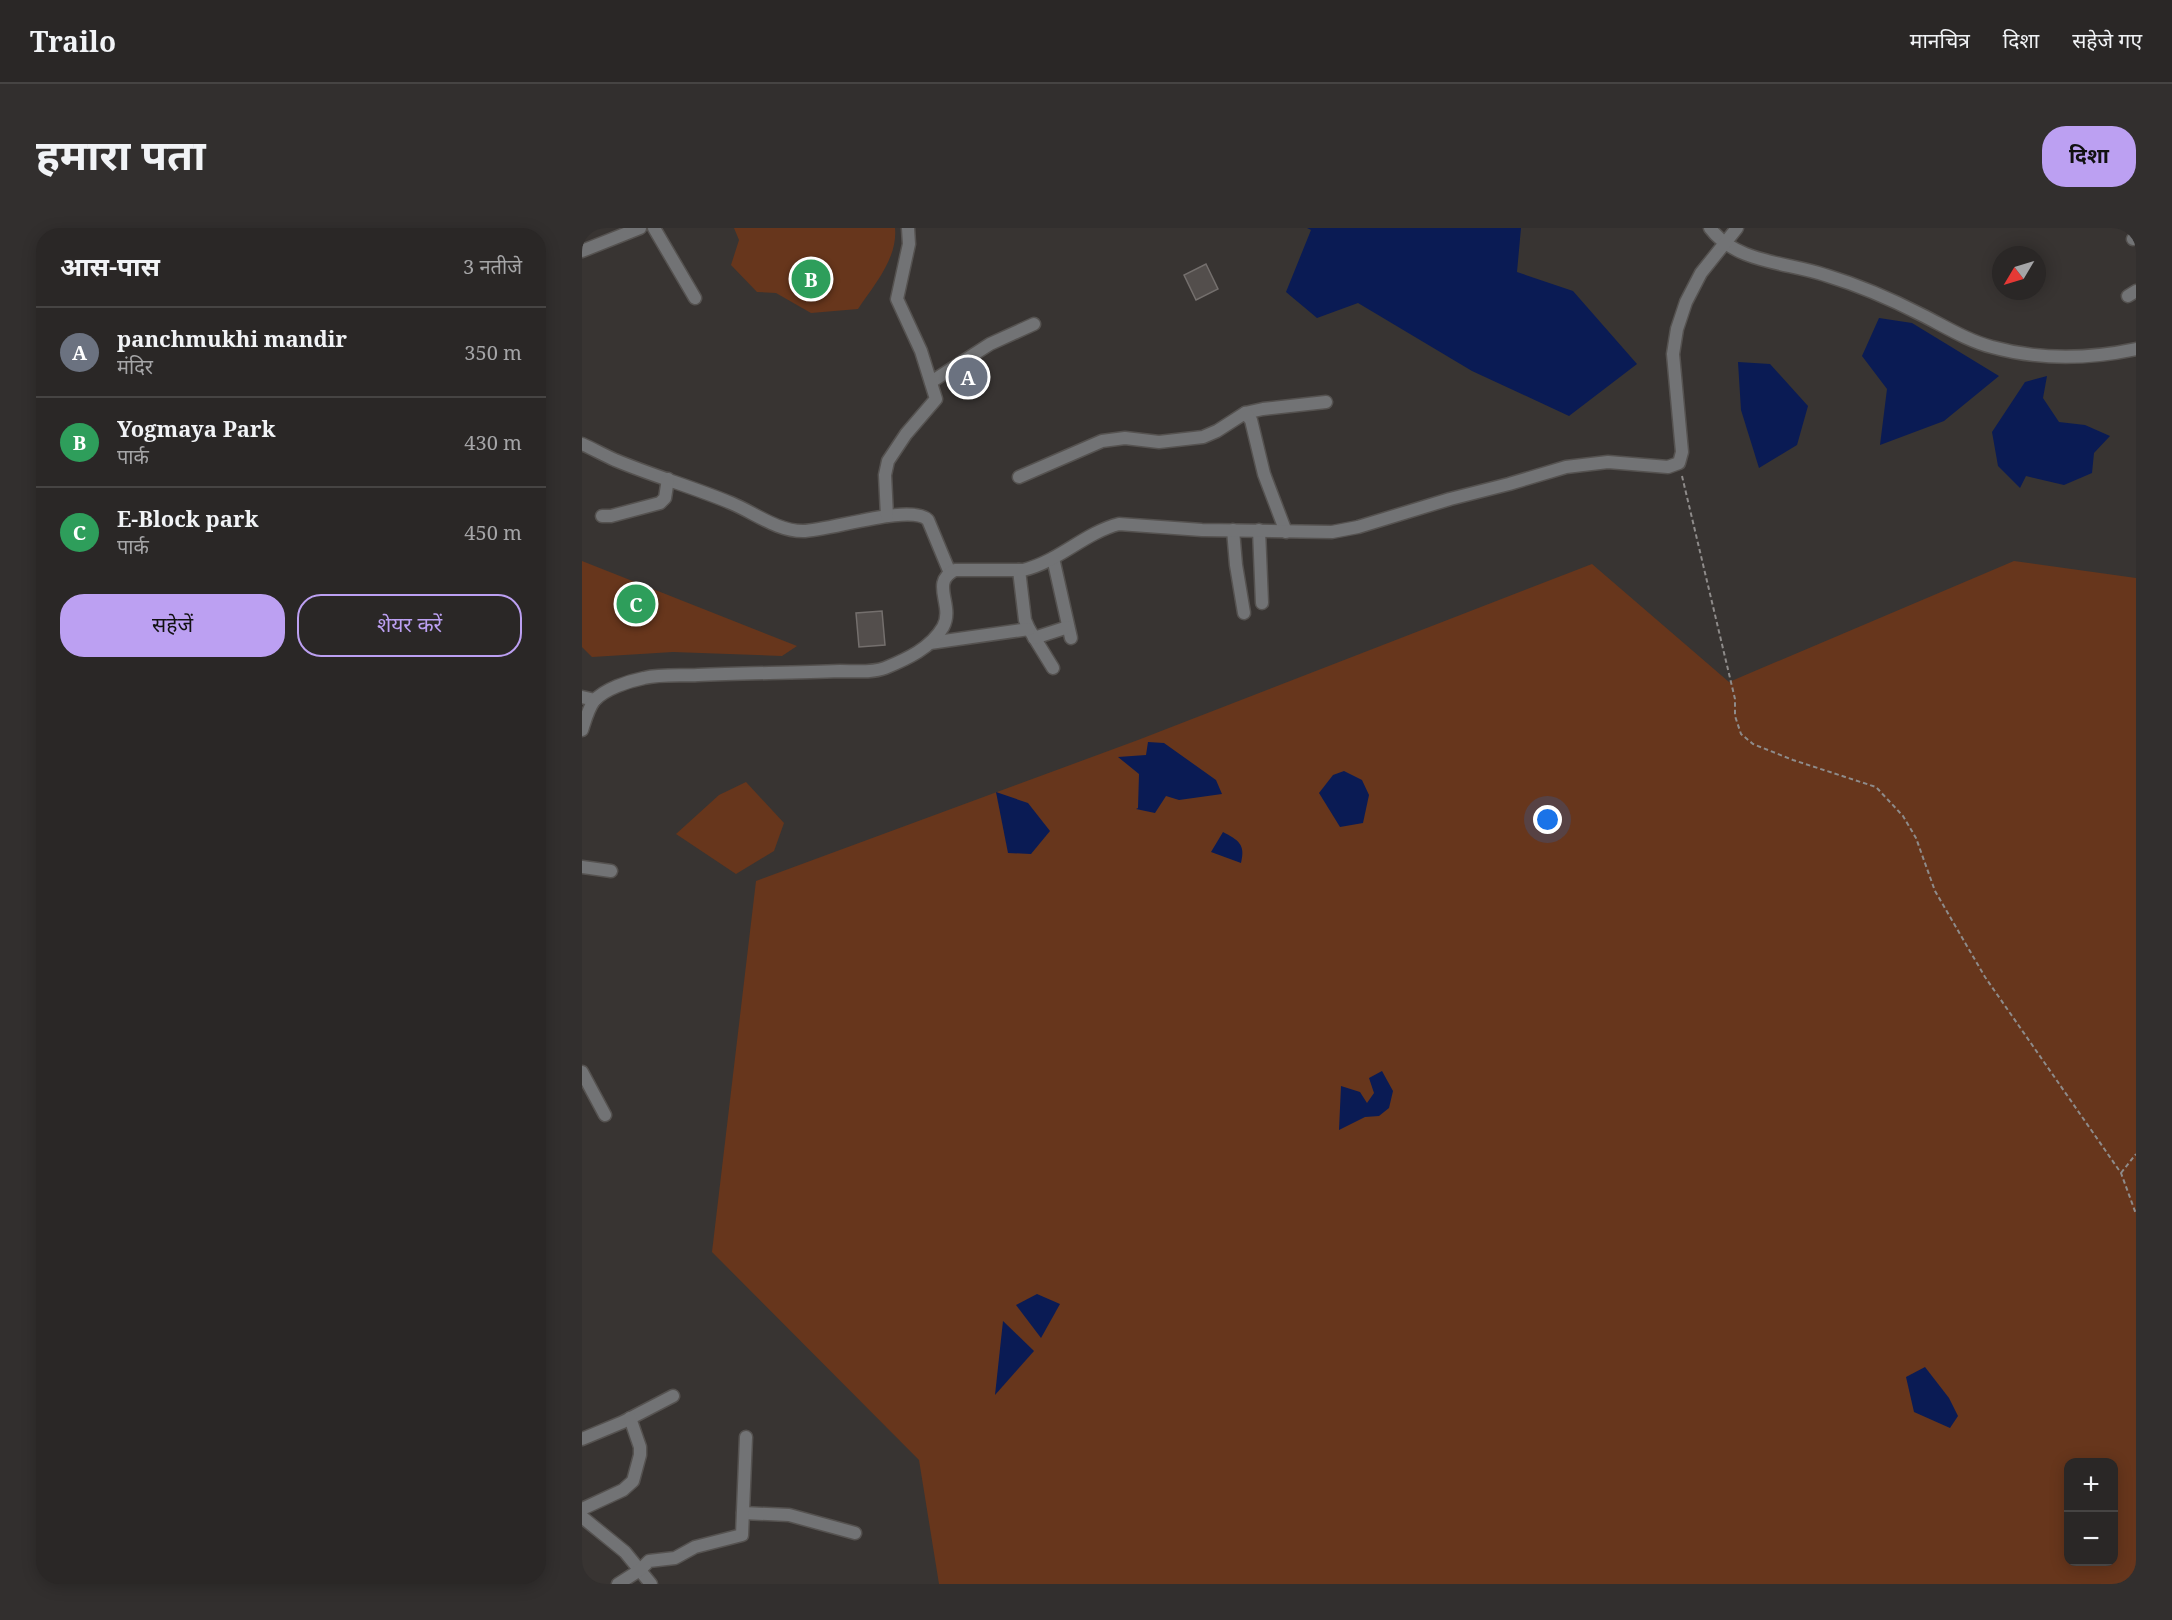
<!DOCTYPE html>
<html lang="hi">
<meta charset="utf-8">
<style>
:root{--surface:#2a2726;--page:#322f2e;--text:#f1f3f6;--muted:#a5a5a7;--line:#464443;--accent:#bca0f2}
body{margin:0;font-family:"Noto Serif","Noto Sans Devanagari",serif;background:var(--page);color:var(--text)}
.controls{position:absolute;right:18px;bottom:18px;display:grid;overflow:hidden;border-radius:12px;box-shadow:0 3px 15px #0003}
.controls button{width:54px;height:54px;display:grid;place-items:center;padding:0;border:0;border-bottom:2px solid var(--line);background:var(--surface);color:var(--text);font:30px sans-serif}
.compass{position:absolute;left:1410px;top:18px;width:54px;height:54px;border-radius:50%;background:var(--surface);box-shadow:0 3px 15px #0003;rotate:232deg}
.you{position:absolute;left:966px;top:592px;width:21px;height:21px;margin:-15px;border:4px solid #fff;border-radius:50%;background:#1a73e8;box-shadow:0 0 0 9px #1a73e833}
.badge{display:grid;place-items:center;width:39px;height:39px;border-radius:50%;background:var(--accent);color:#fff;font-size:20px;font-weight:700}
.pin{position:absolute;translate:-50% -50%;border:3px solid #fff;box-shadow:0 2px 6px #0006}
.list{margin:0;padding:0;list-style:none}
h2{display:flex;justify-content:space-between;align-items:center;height:78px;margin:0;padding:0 24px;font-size:26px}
h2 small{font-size:20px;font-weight:400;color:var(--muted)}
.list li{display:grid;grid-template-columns:39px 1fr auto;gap:18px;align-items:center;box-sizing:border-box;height:90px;padding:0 24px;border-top:2px solid var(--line)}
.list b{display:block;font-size:22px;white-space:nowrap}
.list p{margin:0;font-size:20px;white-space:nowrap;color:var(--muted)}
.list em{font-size:20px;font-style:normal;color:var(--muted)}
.actions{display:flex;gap:12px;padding:18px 24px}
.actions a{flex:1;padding:14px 0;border:2px solid var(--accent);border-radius:24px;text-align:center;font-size:21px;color:var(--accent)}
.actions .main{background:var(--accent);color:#111}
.map{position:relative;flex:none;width:1554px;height:1356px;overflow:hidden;border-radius:24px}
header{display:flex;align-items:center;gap:36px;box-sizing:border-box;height:84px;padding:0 30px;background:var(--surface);border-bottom:2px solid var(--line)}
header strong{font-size:28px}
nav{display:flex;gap:33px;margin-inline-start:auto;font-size:21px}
.intro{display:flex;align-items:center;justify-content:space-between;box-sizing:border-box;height:144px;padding:0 36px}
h1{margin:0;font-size:42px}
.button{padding:15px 27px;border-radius:24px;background:var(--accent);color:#111;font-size:21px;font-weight:700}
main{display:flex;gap:36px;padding:0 36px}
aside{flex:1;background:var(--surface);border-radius:24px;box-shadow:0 3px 15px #0003}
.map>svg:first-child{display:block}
</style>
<header>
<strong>Trailo</strong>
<nav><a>मानचित्र</a><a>दिशा</a><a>सहेजे गए</a></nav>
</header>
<div class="intro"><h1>हमारा पता</h1><a class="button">दिशा</a></div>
<main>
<aside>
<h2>आस-पास<small>3 नतीजे</small></h2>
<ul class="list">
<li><span class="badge" style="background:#6b7280">A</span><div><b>panchmukhi mandir</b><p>मंदिर</p></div><em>350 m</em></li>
<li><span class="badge" style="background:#2e9e5b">B</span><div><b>Yogmaya Park</b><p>पार्क</p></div><em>430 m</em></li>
<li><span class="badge" style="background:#2e9e5b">C</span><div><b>E-Block park</b><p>पार्क</p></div><em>450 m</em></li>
</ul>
<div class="actions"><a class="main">सहेजें</a><a>शेयर करें</a></div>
</aside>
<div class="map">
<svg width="1554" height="1356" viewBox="0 0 1554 1356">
<rect width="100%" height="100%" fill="#383432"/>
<g fill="#67361c" fill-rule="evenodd">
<path d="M 152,0 L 313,0 C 316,30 292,57 276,81 L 229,85 L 194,65 L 175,64 L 149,37 L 157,12 Z"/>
<path d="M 0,333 L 215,418 L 200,428 L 91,424 L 10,429 L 0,419 Z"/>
<path d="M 1432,333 L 1554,350 L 1554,1356 L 357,1356 L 337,1232 L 130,1024 L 174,653 L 556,512 L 1010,336 L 1147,454 ZM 1486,1234 L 1532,1234 L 1532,1334 L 1486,1334 Z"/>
<path d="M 164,554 L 202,595 L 192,623 L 154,646 L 94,606 L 137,567 Z"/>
</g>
<g fill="#0a1b54">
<path d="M 725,0 L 939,0 L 935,44 L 991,63 L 1055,136 L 987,188 L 890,143 L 776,75 L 735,90 L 704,64 L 729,2 Z"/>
<path d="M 1297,90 L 1330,95 L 1417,148 L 1362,193 L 1298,217 L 1305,161 L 1280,128 Z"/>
<path d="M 1156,134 L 1188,136 L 1226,178 L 1215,217 L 1177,240 L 1159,182 Z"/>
<path d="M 1465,148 L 1461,170 L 1477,194 L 1503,197 L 1528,208 L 1512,225 L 1510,245 L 1482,257 L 1444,248 L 1438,260 L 1416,238 L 1410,204 L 1443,154 Z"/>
<path d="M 566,514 L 582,515 L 634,552 L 640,566 L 597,572 L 584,568 L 573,585 L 554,581 L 556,580 L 557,546 L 536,529 L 564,527 Z"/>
<path d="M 762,543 L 780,552 L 787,567 L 781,595 L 758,599 L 737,565 L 751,547 Z"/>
<path d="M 414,564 L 446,575 L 468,603 L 449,626 L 426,625 Z"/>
<path d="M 641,604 C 656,612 664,616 659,635 L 629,624 Z"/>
<path d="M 800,843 L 811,863 L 807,880 L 797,888 L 783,889 L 757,902 L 759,858 L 778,864 L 785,875 L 792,865 L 787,850 Z"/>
<path d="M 455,1066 L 478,1076 L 459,1110 L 434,1077 Z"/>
<path d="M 421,1093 L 452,1123 L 413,1167 Z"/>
<path d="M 1343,1139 L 1367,1170 L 1376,1188 L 1368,1200 L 1332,1184 L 1324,1149 Z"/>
</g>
<g fill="#534e4c" stroke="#746f6d" stroke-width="1.5">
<path d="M 624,36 L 636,61 L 614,72 L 602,47 Z"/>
<path d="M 300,383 L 303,417 L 277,419 L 274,385 Z"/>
</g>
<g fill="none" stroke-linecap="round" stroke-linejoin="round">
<defs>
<g id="street">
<path d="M 72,0 L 113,70"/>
<path d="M 1128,0 C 1154,35 1204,34 1243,47 C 1276,57 1309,71 1340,87 C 1362,98 1386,113 1410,119 C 1457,132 1507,131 1554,121"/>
<path d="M 1551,11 L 1554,10"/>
<path d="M 0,23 L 58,0"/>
<path d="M 1546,68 L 1554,63"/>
<path d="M 349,154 L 408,116 L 452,96"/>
<path d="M 663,185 L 681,181 L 744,174"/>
<path d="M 0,216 C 11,221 22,227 33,232 C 71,248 111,259 149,275 C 173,285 195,303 221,303 C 247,303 329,275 346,292 L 368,345"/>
<path d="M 437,249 L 520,213 L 543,210 L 577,214 L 621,209 L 635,203 L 663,185 L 669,192 L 682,246 L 704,304"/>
<path d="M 20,288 L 29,288 L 78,275 L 83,270 L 86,251"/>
<path d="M 305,288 L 303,247 L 306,233 L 324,206 L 354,171 L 339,123 L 315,71 L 327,16 L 326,0"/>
<path d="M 651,302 L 654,337 L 662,385"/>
<path d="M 677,302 L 680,375"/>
<path d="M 471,330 L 489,410"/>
<path d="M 437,342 L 443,392 L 447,401 L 471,440"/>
<path d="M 452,410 L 486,399"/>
<path d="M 348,415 L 447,401"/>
<path d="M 0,469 L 13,472"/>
<path d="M 0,502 C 3,493 6,481 12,473 C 22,461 47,453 62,450 C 79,446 98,448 116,447 C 163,445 210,445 258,443 C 272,443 290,445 303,440 C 325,431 349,420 361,399 C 373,377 347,355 373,342 L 441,342 C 476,334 502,305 537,296 L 620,302 L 750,304 L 776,299 L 868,271 L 927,256 L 984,239 L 1026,234 L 1086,239 L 1097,235 L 1100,224 L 1091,126 L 1095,101 L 1104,74 L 1119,45 L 1155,0"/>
<path d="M 0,639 L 29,643"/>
<path d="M 0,844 L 23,887"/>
<path d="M 0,1211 L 41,1194 L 91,1168"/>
<path d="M 0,1281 L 41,1262 L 51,1253 L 58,1227 L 58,1219 L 48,1190"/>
<path d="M 161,1285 L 207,1287 L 273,1305"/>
<path d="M 0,1289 L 43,1324 L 69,1356"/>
<path d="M 36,1356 L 58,1342 L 67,1333 L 93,1330 L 113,1319 L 160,1307 L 164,1209"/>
</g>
</defs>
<use href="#street" stroke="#555250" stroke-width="15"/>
<g stroke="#8e8b8a" stroke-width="2" stroke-dasharray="4.5 3" stroke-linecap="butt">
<path d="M 1100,248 L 1153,471 L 1153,488 L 1159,506 L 1171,516 L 1211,532 L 1294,559 L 1321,588 L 1334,610 L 1353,663 L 1403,749 L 1539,945 L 1554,986"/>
<path d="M 1539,945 L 1554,926"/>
</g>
<use href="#street" stroke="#727375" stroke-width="12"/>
</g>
</svg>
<div class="controls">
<button>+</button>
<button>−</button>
</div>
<svg class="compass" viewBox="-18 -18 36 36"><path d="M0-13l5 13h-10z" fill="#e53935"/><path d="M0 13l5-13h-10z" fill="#a5a5a7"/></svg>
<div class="you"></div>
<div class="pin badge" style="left:386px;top:149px;background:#6b7280">A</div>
<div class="pin badge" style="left:229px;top:51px;background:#2e9e5b">B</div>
<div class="pin badge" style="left:54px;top:376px;background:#2e9e5b">C</div>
</div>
</main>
